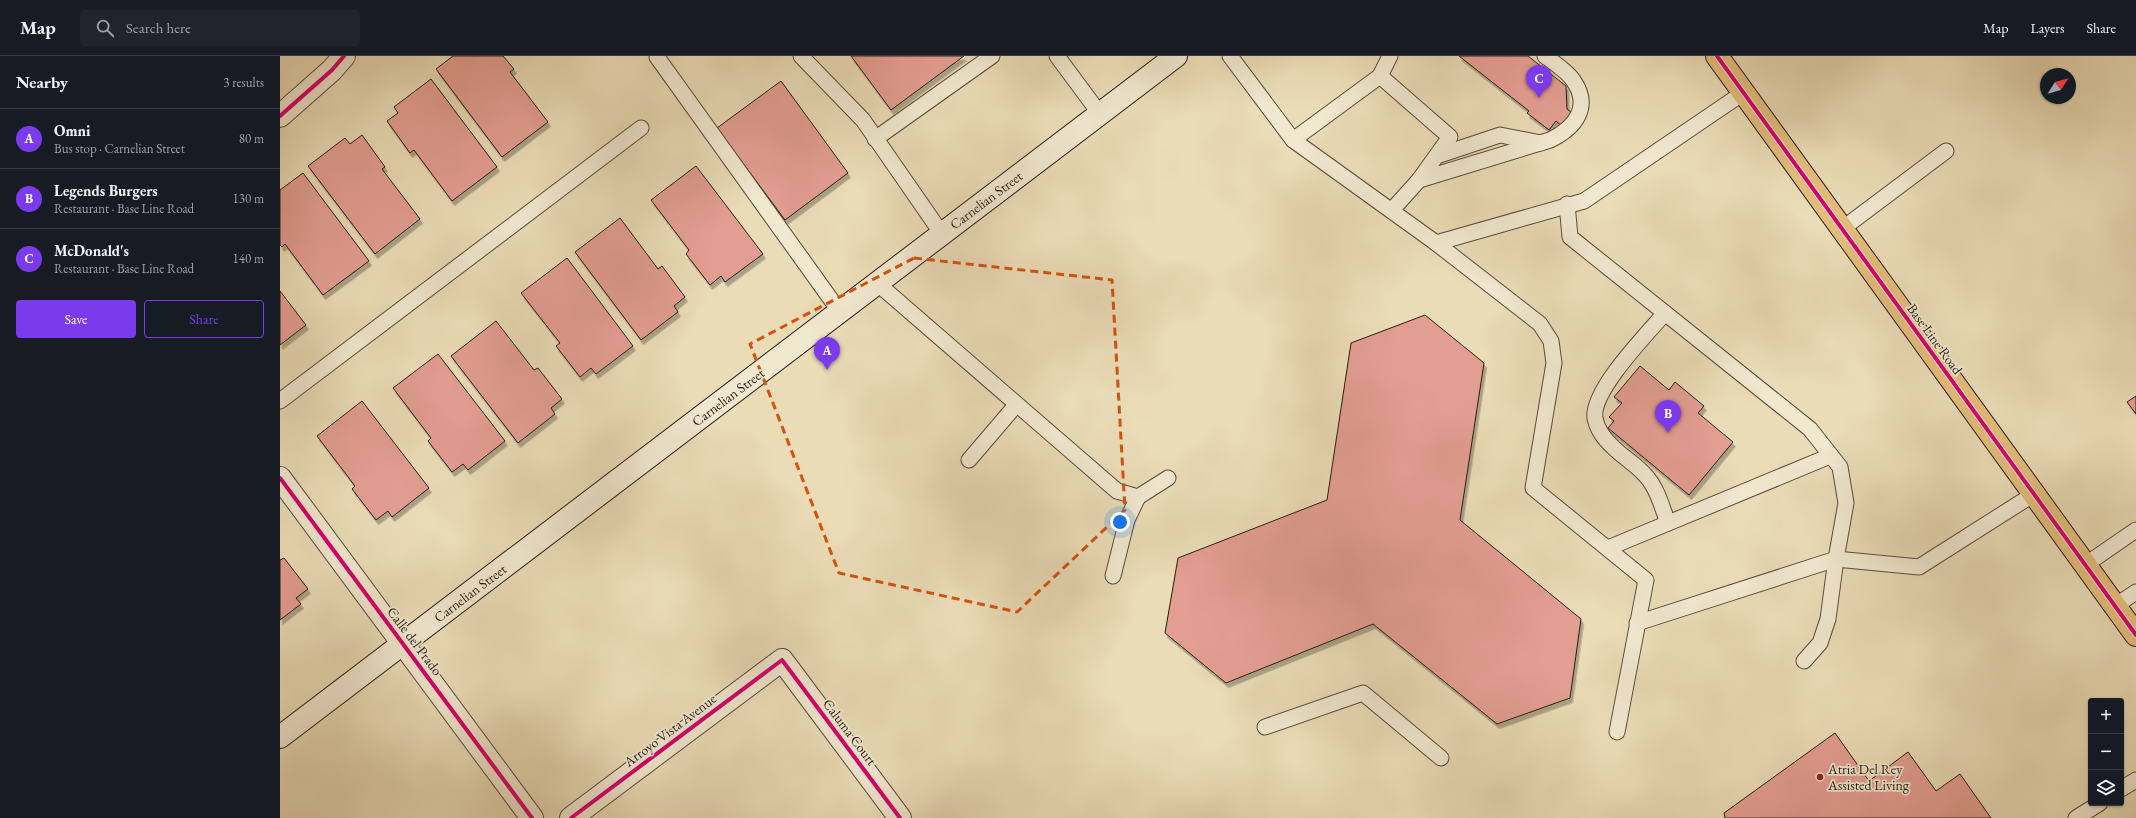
<!DOCTYPE html>
<meta charset="utf-8">
<style>
:root{--surface:#171b24;--page:#20242c;--text:#f1f3f6;--muted:#9ea1a6;--line:#363941;--accent:#7c3aed}
body{margin:0;font-family:"EB Garamond",serif;background:var(--page);color:var(--text)}
.controls{position:absolute;right:12px;bottom:12px;display:grid;overflow:hidden;border-radius:4px;box-shadow:0 1px 3px #0004}
.controls button{width:36px;height:36px;display:grid;place-items:center;padding:0;border:0;border-bottom:1px solid var(--line);background:var(--surface);color:var(--text);font:20px sans-serif}
.compass{position:absolute;left:1760px;top:12px;width:36px;height:36px;border-radius:50%;background:var(--surface);box-shadow:0 1px 3px #0004;rotate:54deg}
.you{position:absolute;left:840px;top:466px;width:14px;height:14px;margin:-10px;border:3px solid #fff;border-radius:50%;background:#1a73e8;box-shadow:0 0 0 6px #1a73e833}
.badge{display:grid;place-items:center;width:26px;height:26px;border-radius:50%;background:var(--accent);color:#fff;font-size:13px;font-weight:700}
.pin{position:absolute;translate:-50% -33px;filter:drop-shadow(0 1px 2px #0008)}
.pin::after{content:'';position:absolute;top:21px;width:14px;height:12px;background:inherit;clip-path:polygon(0 0,100% 0,50% 100%)}
.list{margin:0;padding:0;list-style:none}
h2{display:flex;justify-content:space-between;align-items:center;height:52px;margin:0;padding:0 16px;font-size:17px}
h2 small{font-size:13px;font-weight:400;color:var(--muted)}
.list li{display:grid;grid-template-columns:26px 1fr auto;gap:12px;align-items:center;box-sizing:border-box;height:60px;padding:0 16px;border-top:1px solid var(--line)}
.list b{display:block;font-size:15px;white-space:nowrap}
.list p{margin:0;font-size:13px;white-space:nowrap;color:var(--muted)}
.list em{font-size:13px;font-style:normal;color:var(--muted)}
.actions{display:flex;gap:8px;padding:12px 16px}
.actions a{flex:1;padding:9px 0;border:1px solid var(--accent);border-radius:4px;text-align:center;font-size:14px;color:var(--accent)}
.actions .main{background:var(--accent);color:#fff}
.icon{flex:none;width:22px;height:22px;fill:none;stroke:currentColor;stroke-width:2;stroke-linecap:round;stroke-linejoin:round}
.map{position:relative;flex:none;width:1856px;height:762px;overflow:hidden}
header{display:flex;align-items:center;gap:24px;box-sizing:border-box;height:56px;padding:0 20px;background:var(--surface);border-bottom:1px solid var(--line)}
header strong{font-size:19px}
nav{display:flex;gap:22px;margin-inline-start:auto;font-size:14px}
.search{width:280px;height:36px;background:var(--page);display:flex;align-items:center;gap:10px;box-sizing:border-box;padding:0 14px;border-radius:4px;color:var(--muted);font-size:15px}
main{display:flex}
aside{flex:1;background:var(--surface)}
.map>svg:first-child{display:block}
</style>
<header>
<strong>Map</strong>
<div class="search"><svg class="icon" aria-label="search" viewBox="0 0 24 24"><circle cx="10" cy="10" r="6"/><path d="M15 15l6 6"/></svg>Search here</div>
<nav><a>Map</a><a>Layers</a><a>Share</a></nav>
</header>
<main>
<aside>
<h2>Nearby<small>3 results</small></h2>
<ul class="list">
<li><span class="badge">A</span><div><b>Omni</b><p>Bus stop · Carnelian Street</p></div><em>80 m</em></li>
<li><span class="badge">B</span><div><b>Legends Burgers</b><p>Restaurant · Base Line Road</p></div><em>130 m</em></li>
<li><span class="badge">C</span><div><b>McDonald's</b><p>Restaurant · Base Line Road</p></div><em>140 m</em></li>
</ul>
<div class="actions"><a class="main">Save</a><a>Share</a></div>
</aside>
<div class="map">
<svg width="1856" height="762" viewBox="0 0 1856 762">
<defs>
<filter id="shadow"><feDropShadow dx="2.5" dy="4.5" stdDeviation="0" flood-color="#0004"/></filter>
</defs>
<rect width="100%" height="100%" fill="#eadcb7"/>
<filter id="stains"><feTurbulence type="fractalNoise" baseFrequency=".005" numOctaves="4"/><feColorMatrix values="0 0 0 0 .2 0 0 0 0 .09 0 0 0 0 .02 0 0 0 .5 -.17"/></filter>
<radialGradient id="worn" r=".72"><stop offset=".6" stop-color="#630" stop-opacity="0"/><stop offset="1" stop-color="#630" stop-opacity=".3"/></radialGradient>
<g fill="#e39e92" stroke="#2a1b10" filter="url(#shadow)">
<path d="M 173,0 L 223,0 L 234,13 L 230,16 L 268,66 L 222,101 L 156,13 Z"/>
<path d="M 571,0 L 684,0 L 611,54 Z"/>
<path d="M 1179,0 L 1248,0 L 1286,30 L 1287,53 L 1295,59 L 1285,73 L 1276,65 L 1269,74 L 1247,57 L 1249,55 Z"/>
<path d="M 151,23 L 217,111 L 172,145 L 134,94 L 130,97 L 107,65 L 118,57 L 114,51 Z"/>
<path d="M 501,25 L 568,117 L 505,164 L 437,72 Z"/>
<path d="M 82,79 L 105,111 L 102,113 L 140,163 L 95,198 L 28,110 L 65,82 L 70,88 Z"/>
<path d="M 416,110 L 483,198 L 445,226 L 441,220 L 430,229 L 406,198 L 409,194 L 371,144 Z"/>
<path d="M 23,117 L 89,205 L 43,239 L 5,188 L 2,191 L 0,189 L 0,134 Z"/>
<path d="M 340,162 L 378,213 L 382,210 L 405,241 L 394,250 L 398,256 L 361,284 L 295,196 Z"/>
<path d="M 287,202 L 353,290 L 316,318 L 311,312 L 300,321 L 276,290 L 280,287 L 241,237 Z"/>
<path d="M 0,235 L 26,269 L 0,289 Z"/>
<path d="M 1145,259 L 1204,307 L 1180,464 L 1301,563 L 1290,642 L 1217,668 L 1093,568 L 946,627 L 885,577 L 898,502 L 1047,444 L 1071,287 Z"/>
<path d="M 216,265 L 254,314 L 258,312 L 282,343 L 271,352 L 275,358 L 238,387 L 171,300 Z"/>
<path d="M 158,298 L 225,385 L 188,414 L 183,408 L 172,416 L 148,385 L 151,382 L 113,332 Z"/>
<path d="M 1360,310 L 1389,334 L 1395,326 L 1424,350 L 1418,357 L 1453,386 L 1409,439 L 1328,372 L 1334,365 L 1329,361 L 1342,347 L 1334,341 Z"/>
<path d="M 1856,340 L 1856,358 L 1847,346 Z"/>
<path d="M 82,345 L 149,432 L 112,461 L 108,455 L 96,464 L 72,433 L 75,430 L 37,380 Z"/>
<path d="M 4,502 L 28,533 L 16,542 L 21,548 L 0,564 L 0,504 Z"/>
<path d="M 1555,677 L 1589,725 L 1628,696 L 1656,735 L 1680,718 L 1711,762 L 1445,762 L 1444,757 Z"/>
</g>
<g fill="none" stroke-linecap="round" stroke-linejoin="round">
<defs>
<g id="service">
<path d="M 378,0 L 377,1 L 560,256"/>
<path d="M 521,0 L 583,64 L 662,178"/>
<path d="M 777,0 L 820,58"/>
<path d="M 950,0 L 1013,84 L 1156,187 L 1304,145 L 1463,37"/>
<path d="M 1100,20 L 1170,81 L 1139,124 L 1112,154"/>
<path d="M 595,83 L 712,0"/>
<path d="M 1013,84 L 1100,20 L 1110,0"/>
<path d="M 1157,100 L 1220,79 L 1261,87"/>
<path d="M 1139,124 L 1270,84 C 1295,72 1312,51 1293,24 C 1287,15 1274,7 1265,0"/>
<path d="M 1287,148 L 1290,181 L 1530,373 L 1560,411 L 1566,447 L 1556,503 L 1357,567"/>
<path d="M 1562,173 L 1666,95"/>
<path d="M 1156,187 L 1260,268 L 1271,285 L 1274,307 L 1253,432 L 1366,524 L 1337,676"/>
<path d="M 597,227 L 837,435 L 858,441 L 888,422"/>
<path d="M 1385,257 C 1367,278 1311,335 1315,362 C 1317,373 1325,384 1334,392 C 1344,402 1357,409 1366,420 C 1377,432 1382,451 1388,467"/>
<path d="M 0,345 L 361,72"/>
<path d="M 689,404 L 736,349"/>
<path d="M 1328,492 L 1550,400"/>
<path d="M 1805,509 L 1856,474"/>
<path d="M 833,520 L 847,464 L 858,441"/>
<path d="M 1835,550 L 1856,536"/>
<path d="M 1524,605 L 1540,587 L 1548,563 L 1556,503 L 1639,511 L 1754,438"/>
<path d="M 985,671 L 1083,637 L 1161,702"/>
<path d="M 1841,733 L 1856,724"/>
<path d="M 1796,762 L 1820,747"/>
</g>
<g id="minor">
<path d="M 0,60 L 52,14 L 64,0"/>
<path d="M 0,422 L 252,762"/>
<path d="M 291,762 L 502,604 L 620,762"/>
</g>
<path id="secondary" d="M 0,681 L 896,0"/>
<path id="primary" d="M 1437,0 L 1856,579"/>
</defs>
<use href="#service" stroke="#5a4b3a" stroke-width="17"/>
<use href="#minor" stroke="#5a4b3a" stroke-width="24"/>
<use href="#secondary" stroke="#2a1b10" stroke-width="24"/>
<use href="#primary" stroke="#2a1b10" stroke-width="24"/>
<use href="#service" stroke="#f1e8d0" stroke-width="15"/>
<use href="#minor" stroke="#f1e8d0" stroke-width="22"/>
<use href="#secondary" stroke="#f1e8d0" stroke-width="22"/>
<use href="#primary" stroke="#e5be7c" stroke-width="22"/>
<defs>
<g id="cycleway">
<path d="M 1437,0 L 1856,579"/>
<path d="M 0,60 L 52,14 L 64,0"/>
<path d="M 0,422 L 252,762"/>
<path d="M 291,762 L 502,604 L 620,762"/>
</g>
</defs>
<use href="#cycleway" stroke="#f1e8d0" stroke-width="6"/>
<use href="#cycleway" stroke="#d6006c" stroke-width="4"/>
</g>
<path fill="none" stroke="#d5530c" stroke-width="3" stroke-dasharray="8 5" stroke-linejoin="round" d="M 634,202 L 832,224 L 845,454 L 737,556 L 559,517 L 470,288 Z"/>
<circle fill="#8f2418" stroke="#f1e8d0" stroke-width="1.5" cx="1540" cy="721" r="4"/>
<g text-anchor="middle" dominant-baseline="central" stroke-width="3.5" stroke-linejoin="round" paint-order="stroke">
<g font-size="14" fill="#2a1b10" stroke="#f1e8d0">
<text transform="translate(706 144) rotate(-37)">Carnelian Street</text>
<text transform="translate(1655 283) rotate(54)">Base Line Road</text>
<text transform="translate(448 341) rotate(-37)">Carnelian Street</text>
<text transform="translate(190 537) rotate(-37)">Carnelian Street</text>
<text transform="translate(135 585) rotate(53)">Calle del Prado</text>
<text transform="translate(390 674) rotate(-37)">Arroyo Vista Avenue</text>
<text transform="translate(570 676) rotate(53)">Caluma Court</text>
</g>
<g font-size="14" fill="#2a1b10" stroke="#f1e8d0" text-anchor="start">
<text x="1548" y="713">Atria Del Rey<tspan x="1548" dy="16">Assisted Living</tspan></text>
</g>
</g>
<rect width="100%" height="100%" filter="url(#stains)"/>
<rect width="100%" height="100%" fill="url(#worn)"/>
</svg>
<div class="controls">
<button>+</button>
<button>−</button>
<button><svg class="icon" aria-label="layers" viewBox="0 0 24 24"><path d="M12 4l9 5-9 5-9-5zM3 14l9 5 9-5"/></svg></button>
</div>
<svg class="compass" viewBox="-18 -18 36 36"><path d="M0-13l5 13h-10z" fill="#e53935"/><path d="M0 13l5-13h-10z" fill="#9ea1a6"/></svg>
<div class="you"></div>
<div class="pin badge" style="left:547px;top:314px">A</div>
<div class="pin badge" style="left:1388px;top:377px">B</div>
<div class="pin badge" style="left:1259px;top:42px">C</div>
</div>
</main>
